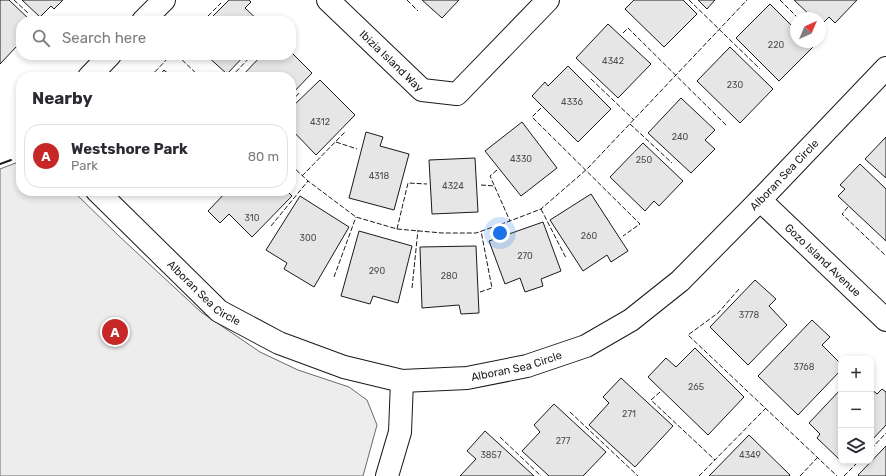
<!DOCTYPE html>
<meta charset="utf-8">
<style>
:root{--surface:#fff;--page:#f2f2f3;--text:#2b2b33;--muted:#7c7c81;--line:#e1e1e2;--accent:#c62828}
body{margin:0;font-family:Rubik,sans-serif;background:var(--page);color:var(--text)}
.controls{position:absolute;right:12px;bottom:12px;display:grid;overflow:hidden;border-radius:8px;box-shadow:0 2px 6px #0003}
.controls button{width:36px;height:36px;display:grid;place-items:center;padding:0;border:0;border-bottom:1px solid var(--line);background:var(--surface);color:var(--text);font:20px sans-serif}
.compass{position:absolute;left:790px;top:12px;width:36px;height:36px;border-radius:50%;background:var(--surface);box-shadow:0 2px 6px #0003;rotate:44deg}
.you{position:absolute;left:500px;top:233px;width:14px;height:14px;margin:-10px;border:3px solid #fff;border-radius:50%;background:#1a73e8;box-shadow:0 0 0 6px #1a73e833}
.badge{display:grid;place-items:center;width:26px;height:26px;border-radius:50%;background:var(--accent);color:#fff;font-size:13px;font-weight:700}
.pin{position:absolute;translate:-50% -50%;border:2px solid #fff;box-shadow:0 1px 4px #0006}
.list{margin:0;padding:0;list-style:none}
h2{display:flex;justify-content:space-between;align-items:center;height:52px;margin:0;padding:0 16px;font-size:17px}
h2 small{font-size:13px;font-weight:400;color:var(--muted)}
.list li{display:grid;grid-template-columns:26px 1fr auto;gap:12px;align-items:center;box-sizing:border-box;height:64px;margin:0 8px 8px;padding:0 8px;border:1px solid var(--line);border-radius:16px}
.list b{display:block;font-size:15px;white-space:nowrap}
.list p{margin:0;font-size:13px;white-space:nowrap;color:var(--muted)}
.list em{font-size:13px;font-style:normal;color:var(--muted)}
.icon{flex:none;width:22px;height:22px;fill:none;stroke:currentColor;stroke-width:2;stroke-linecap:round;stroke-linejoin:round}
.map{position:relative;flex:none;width:886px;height:476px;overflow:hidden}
.search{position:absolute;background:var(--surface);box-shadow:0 2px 6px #0003;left:16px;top:16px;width:280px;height:44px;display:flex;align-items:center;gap:10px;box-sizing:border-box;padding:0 14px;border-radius:16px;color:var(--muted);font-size:15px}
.panel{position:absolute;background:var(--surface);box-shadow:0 2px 6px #0003;left:16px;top:72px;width:280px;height:124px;border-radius:16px}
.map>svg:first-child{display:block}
</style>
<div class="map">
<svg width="886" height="476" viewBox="0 0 886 476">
<rect width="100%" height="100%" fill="#fff"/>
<path fill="#ededed" stroke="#6a6a6a" d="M 21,161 L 21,191 L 73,191 L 120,237 L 201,312 L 260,352 L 298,370 L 349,387 L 367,400 L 377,425 L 363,476 L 0,476 L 0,169 Z"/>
<g fill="#e6e6e6" stroke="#1a1a1a">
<path d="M 0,0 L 9,0 L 31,21 L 21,21 L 21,50 L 17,46 L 0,64 Z"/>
<path d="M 22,0 L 63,0 L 54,9 L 51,6 L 40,17 Z"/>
<path d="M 229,0 L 249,0 L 251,2 L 245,8 L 259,21 L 208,21 Z"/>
<path d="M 422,0 L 459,0 L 442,18 Z"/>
<path d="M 634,0 L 683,0 L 697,14 L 664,47 L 625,9 Z"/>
<path d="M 698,0 L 715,0 L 707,9 Z"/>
<path d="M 794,0 L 857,0 L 835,23 L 829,17 L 821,25 L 820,18 L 813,18 Z"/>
<path d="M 770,4 L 796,30 L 796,42 L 808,42 L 813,47 L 779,81 L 736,38 Z"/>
<path d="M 608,24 L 651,64 L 618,98 L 576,58 Z"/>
<path d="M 730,47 L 773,89 L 740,123 L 697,81 Z"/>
<path d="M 291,52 L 312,73 L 291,95 L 291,77 L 241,77 L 262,55 L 291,55 Z"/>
<path d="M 206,55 L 245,55 L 227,74 Z"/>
<path d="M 568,66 L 611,109 L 578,142 L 532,96 L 545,82 L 548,86 Z"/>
<path d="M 164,70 L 172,77 L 158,77 Z"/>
<path d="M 320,80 L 355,115 L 316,155 L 291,129 L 291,108 Z"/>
<path d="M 681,98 L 715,130 L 705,140 L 715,149 L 691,173 L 648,133 Z"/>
<path d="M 522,122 L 557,168 L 521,196 L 485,151 Z"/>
<path d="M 366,132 L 383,137 L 380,146 L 409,154 L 394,210 L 349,198 Z"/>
<path d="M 886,137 L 886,178 L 865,159 Z"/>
<path d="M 643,143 L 683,181 L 659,206 L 654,201 L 645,211 L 610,177 Z"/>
<path d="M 475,158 L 478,212 L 432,214 L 429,160 Z"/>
<path d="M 860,164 L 886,189 L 886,241 L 838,196 L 845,189 L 840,185 Z"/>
<path d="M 227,191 L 287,191 L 292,196 L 252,237 L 229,214 L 220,223 L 208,211 Z"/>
<path d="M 591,194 L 628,251 L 611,262 L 607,255 L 583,271 L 550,220 Z"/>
<path d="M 300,196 L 349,227 L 314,287 L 284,269 L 287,263 L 266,250 Z"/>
<path d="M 543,222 L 561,271 L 541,279 L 543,286 L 525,292 L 520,278 L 505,284 L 489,241 Z"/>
<path d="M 359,231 L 412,246 L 398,303 L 373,296 L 370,304 L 341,296 Z"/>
<path d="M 476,246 L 479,313 L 461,314 L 459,305 L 422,308 L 420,247 Z"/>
<path d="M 755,280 L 776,299 L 769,306 L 787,325 L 748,365 L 710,327 Z"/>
<path d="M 812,320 L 830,337 L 822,345 L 841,364 L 841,370 L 798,415 L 758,376 Z"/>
<path d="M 695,348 L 744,397 L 708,435 L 648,377 L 666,358 L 676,367 Z"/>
<path d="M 621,378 L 673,426 L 635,467 L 589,425 L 609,403 L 603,397 Z"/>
<path d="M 841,389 L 841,461 L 817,438 L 820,434 L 809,423 Z"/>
<path d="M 871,389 L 877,394 L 882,389 L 886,392 L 886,425 L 871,441 Z"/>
<path d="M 554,404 L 606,452 L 583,476 L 549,476 L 522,451 L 540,432 L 534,425 Z"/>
<path d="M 485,431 L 534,476 L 460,476 L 476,459 L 467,451 Z"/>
<path d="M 749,435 L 790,475 L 789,476 L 709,476 Z"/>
<path d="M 886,446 L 886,476 L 859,476 L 858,475 Z"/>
</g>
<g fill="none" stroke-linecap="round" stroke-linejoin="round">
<defs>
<g id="minor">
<path id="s1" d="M 328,0 L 422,90 L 457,94 L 548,0"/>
<path d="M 143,21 L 164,0"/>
<path d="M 89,77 L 110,55"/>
<path id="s2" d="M 97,191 L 219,311 L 279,343 L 344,367 L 402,381 L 467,378 L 527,366 L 586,346 L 631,320 L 680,281 L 760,200 L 886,68"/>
<path id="s3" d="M 760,200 L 886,320"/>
<path d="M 387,476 L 400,432 L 402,381"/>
</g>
</defs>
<use href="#minor" stroke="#1a1a1a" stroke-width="24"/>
<use href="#minor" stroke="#fff" stroke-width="22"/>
<g stroke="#1a1a1a" stroke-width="1" stroke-dasharray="5 2" stroke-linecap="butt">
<path d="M 14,0 L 28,13"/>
<path d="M 407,0 L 418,11"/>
<path d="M 689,0 L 760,69"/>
<path d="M 780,0 L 798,18"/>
<path d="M 203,21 L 221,3"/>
<path d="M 623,33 L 628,28 L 727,126"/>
<path d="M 177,55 L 200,77"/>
<path d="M 150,77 L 171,55"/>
<path d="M 231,77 L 252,55"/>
<path d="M 591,79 L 634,120"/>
<path d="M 291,102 L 300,92"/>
<path d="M 541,108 L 532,117 L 640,224 L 623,236"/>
<path d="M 630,124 L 672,163"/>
<path d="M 336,142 L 357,149"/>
<path d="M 291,165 L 308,181 L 356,217 L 397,229 L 442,233 L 476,233 L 510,221 L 541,209 L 587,169 L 747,0"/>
<path d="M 497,170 L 490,176 L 510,221"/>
<path d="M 302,176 L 345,132"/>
<path d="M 481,185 L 495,186"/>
<path d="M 216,191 L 219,194"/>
<path d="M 848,207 L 842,214 L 885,255 L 886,254"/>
<path d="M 541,209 L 566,258"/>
<path d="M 271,226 L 308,181"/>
<path d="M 397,229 L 408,183 L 427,184"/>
<path d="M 334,277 L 356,217"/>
<path d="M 412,288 L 418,230"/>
<path d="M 739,289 L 718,313 L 688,335 L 837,476"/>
<path d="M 480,292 L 492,288 L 481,231"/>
<path d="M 660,392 L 651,400 L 715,460"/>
<path d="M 570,412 L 638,476"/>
<path d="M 500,437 L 541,476"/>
<path d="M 871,449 L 886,433"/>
<path d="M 699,476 L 766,408"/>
<path d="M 800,476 L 818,457"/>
<path d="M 844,476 L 859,461"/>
</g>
<path stroke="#1a1a1a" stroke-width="2" d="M 0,164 L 11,160"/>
</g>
<g text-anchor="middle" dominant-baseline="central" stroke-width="3" stroke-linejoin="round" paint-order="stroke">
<g font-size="9" fill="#4d4d4d">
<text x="776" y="45">220</text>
<text x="613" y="61">4342</text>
<text x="735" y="85">230</text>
<text x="572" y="102">4336</text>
<text x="320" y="122">4312</text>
<text x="680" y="137">240</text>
<text x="521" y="159">4330</text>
<text x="644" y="160">250</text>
<text x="379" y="176">4318</text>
<text x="453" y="186">4324</text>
<text x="252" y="218">310</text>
<text x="589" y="236">260</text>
<text x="308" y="238">300</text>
<text x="525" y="256">270</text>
<text x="377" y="271">290</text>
<text x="449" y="276">280</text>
<text x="749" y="315">3778</text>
<text x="804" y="367">3768</text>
<text x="696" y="387">265</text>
<text x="629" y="414">271</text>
<text x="563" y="441">277</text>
<text x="491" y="455">3857</text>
<text x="750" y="455">4349</text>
</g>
<g font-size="11" fill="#1a1a1a" stroke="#fff">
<text stroke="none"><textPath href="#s1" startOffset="88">Ibizia Island Way</textPath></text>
<text stroke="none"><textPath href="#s2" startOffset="820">Alboran Sea Circle</textPath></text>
<text stroke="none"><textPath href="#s3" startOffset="87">Gozo Island Avenue</textPath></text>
<text stroke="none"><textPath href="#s2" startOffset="148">Alboran Sea Circle</textPath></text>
<text stroke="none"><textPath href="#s2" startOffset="484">Alboran Sea Circle</textPath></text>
</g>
</g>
</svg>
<div class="controls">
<button>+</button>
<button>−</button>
<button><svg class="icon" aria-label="layers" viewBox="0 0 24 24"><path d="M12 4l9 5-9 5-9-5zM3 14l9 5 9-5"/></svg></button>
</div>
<svg class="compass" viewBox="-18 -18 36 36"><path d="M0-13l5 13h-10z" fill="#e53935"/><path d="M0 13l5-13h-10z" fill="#7c7c81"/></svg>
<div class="you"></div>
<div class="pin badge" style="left:115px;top:332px">A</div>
<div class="search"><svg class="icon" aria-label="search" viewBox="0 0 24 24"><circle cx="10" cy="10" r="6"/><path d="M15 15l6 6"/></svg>Search here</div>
<section class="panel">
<h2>Nearby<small></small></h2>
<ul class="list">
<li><span class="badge">A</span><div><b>Westshore Park</b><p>Park</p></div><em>80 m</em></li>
</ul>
</section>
</div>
